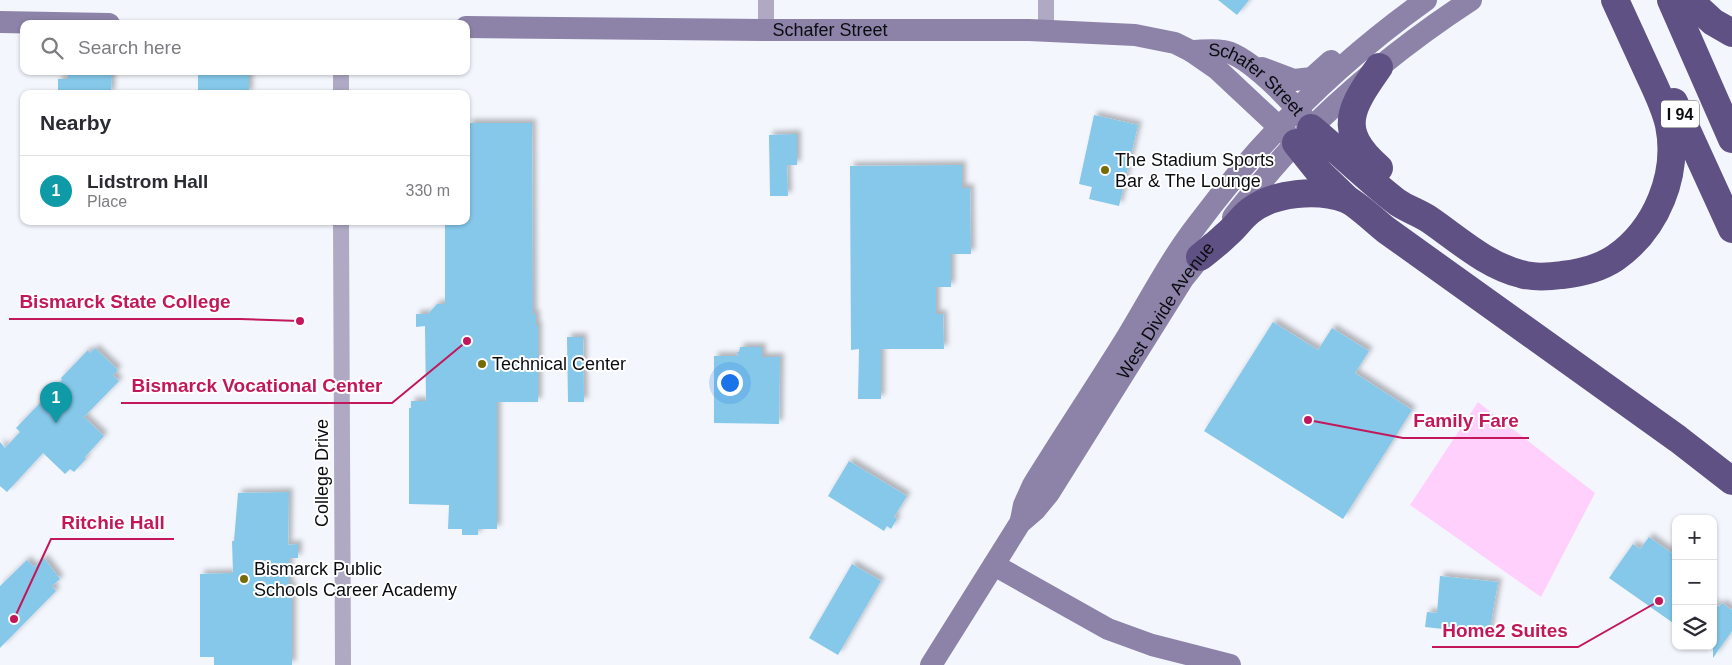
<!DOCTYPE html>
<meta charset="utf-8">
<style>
:root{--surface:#fff;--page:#f7f7f7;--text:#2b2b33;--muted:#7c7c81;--line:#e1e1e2;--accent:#2563eb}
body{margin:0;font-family:Helvetica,sans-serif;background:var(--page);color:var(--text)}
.controls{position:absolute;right:15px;bottom:15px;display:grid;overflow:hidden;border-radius:10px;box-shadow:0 1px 4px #0004}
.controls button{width:45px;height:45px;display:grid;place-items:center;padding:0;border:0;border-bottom:1px solid var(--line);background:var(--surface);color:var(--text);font:25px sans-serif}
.you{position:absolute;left:729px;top:382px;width:18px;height:18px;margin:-12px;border:4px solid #fff;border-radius:50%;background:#1a73e8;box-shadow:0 0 0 8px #1a73e833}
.badge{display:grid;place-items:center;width:32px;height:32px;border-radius:50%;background:var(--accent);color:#fff;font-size:16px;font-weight:700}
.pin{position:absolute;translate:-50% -41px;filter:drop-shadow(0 1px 2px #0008)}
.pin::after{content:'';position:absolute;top:26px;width:18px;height:15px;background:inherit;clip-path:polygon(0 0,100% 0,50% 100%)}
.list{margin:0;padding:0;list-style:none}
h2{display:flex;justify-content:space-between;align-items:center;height:65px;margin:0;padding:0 20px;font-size:21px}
h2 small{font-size:16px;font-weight:400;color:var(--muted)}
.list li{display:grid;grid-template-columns:32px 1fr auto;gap:15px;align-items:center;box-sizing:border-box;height:70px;padding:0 20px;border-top:1px solid var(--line)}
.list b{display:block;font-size:19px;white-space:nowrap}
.list p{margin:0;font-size:16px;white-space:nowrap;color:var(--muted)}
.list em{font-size:16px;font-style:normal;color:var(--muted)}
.icon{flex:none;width:28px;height:28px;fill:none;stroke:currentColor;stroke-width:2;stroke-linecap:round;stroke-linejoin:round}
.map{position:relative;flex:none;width:1732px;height:665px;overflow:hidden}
.search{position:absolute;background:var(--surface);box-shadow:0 1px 4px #0004;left:20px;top:20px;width:450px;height:55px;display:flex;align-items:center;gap:12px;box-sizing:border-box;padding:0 18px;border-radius:10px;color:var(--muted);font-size:19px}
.panel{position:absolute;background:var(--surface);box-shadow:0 1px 4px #0004;left:20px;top:90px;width:450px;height:135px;border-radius:10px}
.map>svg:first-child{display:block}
</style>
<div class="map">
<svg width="1732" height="665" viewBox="0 0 1732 665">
<defs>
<filter id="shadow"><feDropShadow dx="4" dy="-4" stdDeviation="2.5" flood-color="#0004"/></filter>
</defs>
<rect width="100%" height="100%" fill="#f3f6fd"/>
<path fill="#ffd0fb" d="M 1478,402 L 1595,493 L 1541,597 L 1410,505 Z"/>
<g fill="#85c8ea" filter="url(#shadow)">
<path d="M 1218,0 L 1249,0 L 1237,15 Z"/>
<path d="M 71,71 L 112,72 L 111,94 L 58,94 L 58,79 L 68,79 L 68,75 L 71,75 Z"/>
<path d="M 198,72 L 249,73 L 249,94 L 198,94 Z"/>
<path d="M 1094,115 L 1138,125 L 1119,206 L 1089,199 L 1092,187 L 1079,184 Z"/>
<path d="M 468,123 L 532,123 L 533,314 L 536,314 L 536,325 L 538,325 L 538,402 L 497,402 L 497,529 L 478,529 L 478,535 L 462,535 L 462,529 L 448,529 L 449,505 L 409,504 L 409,408 L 411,408 L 411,401 L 426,401 L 425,326 L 416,327 L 416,314 L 428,314 L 437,304 L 445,304 L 445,221 L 466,221 L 466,142 L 468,142 Z"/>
<path d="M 797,134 L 797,165 L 787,165 L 788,196 L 770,196 L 769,135 Z"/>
<path d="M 962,165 L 962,188 L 970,188 L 971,254 L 951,254 L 951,287 L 936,287 L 936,314 L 943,314 L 944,349 L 881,349 L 881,399 L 858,399 L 859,349 L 851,350 L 850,166 Z"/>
<path d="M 1273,322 L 1318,350 L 1332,328 L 1369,351 L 1355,373 L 1412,410 L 1343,519 L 1204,431 Z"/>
<path d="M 567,337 L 583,337 L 584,402 L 568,402 Z"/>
<path d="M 740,347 L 762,347 L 762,357 L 780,357 L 779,424 L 714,423 L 714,356 L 738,356 L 737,352 L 739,352 Z"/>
<path d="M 95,348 L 118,370 L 113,375 L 119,381 L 84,417 L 104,436 L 85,457 L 86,459 L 74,472 L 70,469 L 65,474 L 43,453 L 7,492 L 0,486 L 0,442 L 5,448 L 20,432 L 16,428 L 62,380 L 61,378 L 88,350 L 90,353 Z"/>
<path d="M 849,461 L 907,496 L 894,517 L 897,519 L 891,529 L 887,526 L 884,531 L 828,496 Z"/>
<path d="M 289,492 L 288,545 L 298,544 L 298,558 L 289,558 L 289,585 L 292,585 L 292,665 L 214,665 L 214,657 L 200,657 L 200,574 L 233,573 L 232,541 L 234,541 L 238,493 Z"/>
<path d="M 1649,537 L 1676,556 L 1676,625 L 1609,578 L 1633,544 L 1640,549 Z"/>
<path d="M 44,558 L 60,579 L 52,586 L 56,591 L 0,648 L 0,586 L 27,560 L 34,567 Z"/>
<path d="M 852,564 L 881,581 L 838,655 L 809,638 Z"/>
<path d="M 1440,576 L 1498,582 L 1489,634 L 1425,627 L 1427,612 L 1437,613 Z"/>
<path d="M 1713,602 L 1719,607 L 1722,603 L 1732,610 L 1732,631 L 1713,658 Z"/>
</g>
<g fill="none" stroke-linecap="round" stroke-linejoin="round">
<g stroke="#afa9c3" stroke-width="16">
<path d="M 1046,0 L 1046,30"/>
<path d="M 766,30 L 766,0"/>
<path d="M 341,71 L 341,94"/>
<path d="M 341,221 L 343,665"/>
</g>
<g stroke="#8d83a9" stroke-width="22">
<path d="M 0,22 L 109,24"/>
<path id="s1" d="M 466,27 L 766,30 L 1029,30 L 1135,35 L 1175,43 L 1191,51 L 1217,69 L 1296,143"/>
<path id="s2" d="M 1191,51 C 1201,51 1213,49 1223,51 C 1247,54 1292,101 1306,121"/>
<path d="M 1262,68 L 1294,80 L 1312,78 L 1331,61"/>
<path d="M 1233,217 C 1253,192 1274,165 1297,142 C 1349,89 1408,41 1471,0"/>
<path d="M 1021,520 L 1024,505 L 1033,485 C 1064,435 1096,387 1127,337 C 1150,299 1170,260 1197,225 C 1261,139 1339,62 1426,0"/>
<path d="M 994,565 L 1108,629 L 1152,645 L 1230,665"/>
<path id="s3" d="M 931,665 L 1020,523 L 1035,510 L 1049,493 L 1183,279 L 1211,244"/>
</g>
<g stroke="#605184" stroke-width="28">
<path d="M 1671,0 L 1732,139"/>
<path d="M 1689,0 L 1713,22 L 1732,33"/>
<path d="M 1674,102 L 1732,229"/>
<path d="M 1311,128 C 1340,152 1367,179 1397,202 C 1407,209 1420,213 1430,220 C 1459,240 1486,265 1521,274 C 1534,278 1548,277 1562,275 C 1580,273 1600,268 1615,258 C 1657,229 1679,174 1669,125 C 1665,107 1656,89 1648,72 C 1637,48 1626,24 1615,0"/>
<path d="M 1296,143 L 1320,173 L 1348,200"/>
<path d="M 1379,168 C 1335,130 1351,107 1379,67"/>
<path d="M 1200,257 C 1209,250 1218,243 1226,235 C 1235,228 1241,218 1250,211 C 1274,192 1318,189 1346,199 C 1356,203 1376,222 1386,230 L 1678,439 L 1732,481"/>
</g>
</g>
<g fill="#766c07" stroke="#fff" stroke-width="2">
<circle cx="1105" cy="170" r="5"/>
<circle cx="482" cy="364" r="5"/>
<circle cx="244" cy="579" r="5"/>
</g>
<g text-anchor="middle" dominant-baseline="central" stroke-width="4" stroke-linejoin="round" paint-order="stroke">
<rect fill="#fff" stroke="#545558" stroke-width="1" x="1661" y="100.5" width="38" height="27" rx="4"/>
<g font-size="16" font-weight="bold" fill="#0a0c10">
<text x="1680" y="114">I 94</text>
</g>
<g font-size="18" fill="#0a0c10" stroke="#fff">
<text stroke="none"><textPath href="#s1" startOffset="364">Schafer Street</textPath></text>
<text stroke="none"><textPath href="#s2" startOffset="75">Schafer Street</textPath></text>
<text stroke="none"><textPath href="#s3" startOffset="426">West Divide Avenue</textPath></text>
<text transform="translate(322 473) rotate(-90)">College Drive</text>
</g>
<g font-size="18" fill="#0a0c10" stroke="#fff" text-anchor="start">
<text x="1115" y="160">The Stadium Sports<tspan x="1115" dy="21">Bar &amp; The Lounge</tspan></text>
<text x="492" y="364">Technical Center</text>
<text x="254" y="569">Bismarck Public<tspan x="254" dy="21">Schools Career Academy</tspan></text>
</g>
</g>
<path fill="none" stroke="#c2185b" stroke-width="2" d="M300 321L240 319H9M467 341L392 403H121M1308 420L1403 438H1529M14 619L51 539H174M1659 601L1578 647H1432"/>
<g fill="#c2185b" stroke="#fff" stroke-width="2">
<circle cx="300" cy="321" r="5"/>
<circle cx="467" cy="341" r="5"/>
<circle cx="1308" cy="420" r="5"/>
<circle cx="14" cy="619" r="5"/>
<circle cx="1659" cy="601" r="5"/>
</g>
<g font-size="19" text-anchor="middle" font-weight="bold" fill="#c2185b" stroke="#fff" stroke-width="4" stroke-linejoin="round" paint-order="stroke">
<text x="125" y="308">Bismarck State College</text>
<text x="257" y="392">Bismarck Vocational Center</text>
<text x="1466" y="427">Family Fare</text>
<text x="113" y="529">Ritchie Hall</text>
<text x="1505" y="637">Home2 Suites</text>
</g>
</svg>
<div class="controls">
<button>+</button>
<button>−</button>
<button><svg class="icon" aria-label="layers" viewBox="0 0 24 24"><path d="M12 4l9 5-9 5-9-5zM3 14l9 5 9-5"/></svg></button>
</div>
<div class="you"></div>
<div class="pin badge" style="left:56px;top:423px;background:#0f9aa8">1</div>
<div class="search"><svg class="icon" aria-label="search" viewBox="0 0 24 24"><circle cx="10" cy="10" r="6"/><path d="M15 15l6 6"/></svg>Search here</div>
<section class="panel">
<h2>Nearby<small></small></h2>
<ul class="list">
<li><span class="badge" style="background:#0f9aa8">1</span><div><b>Lidstrom Hall</b><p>Place</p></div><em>330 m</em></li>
</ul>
</section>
</div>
